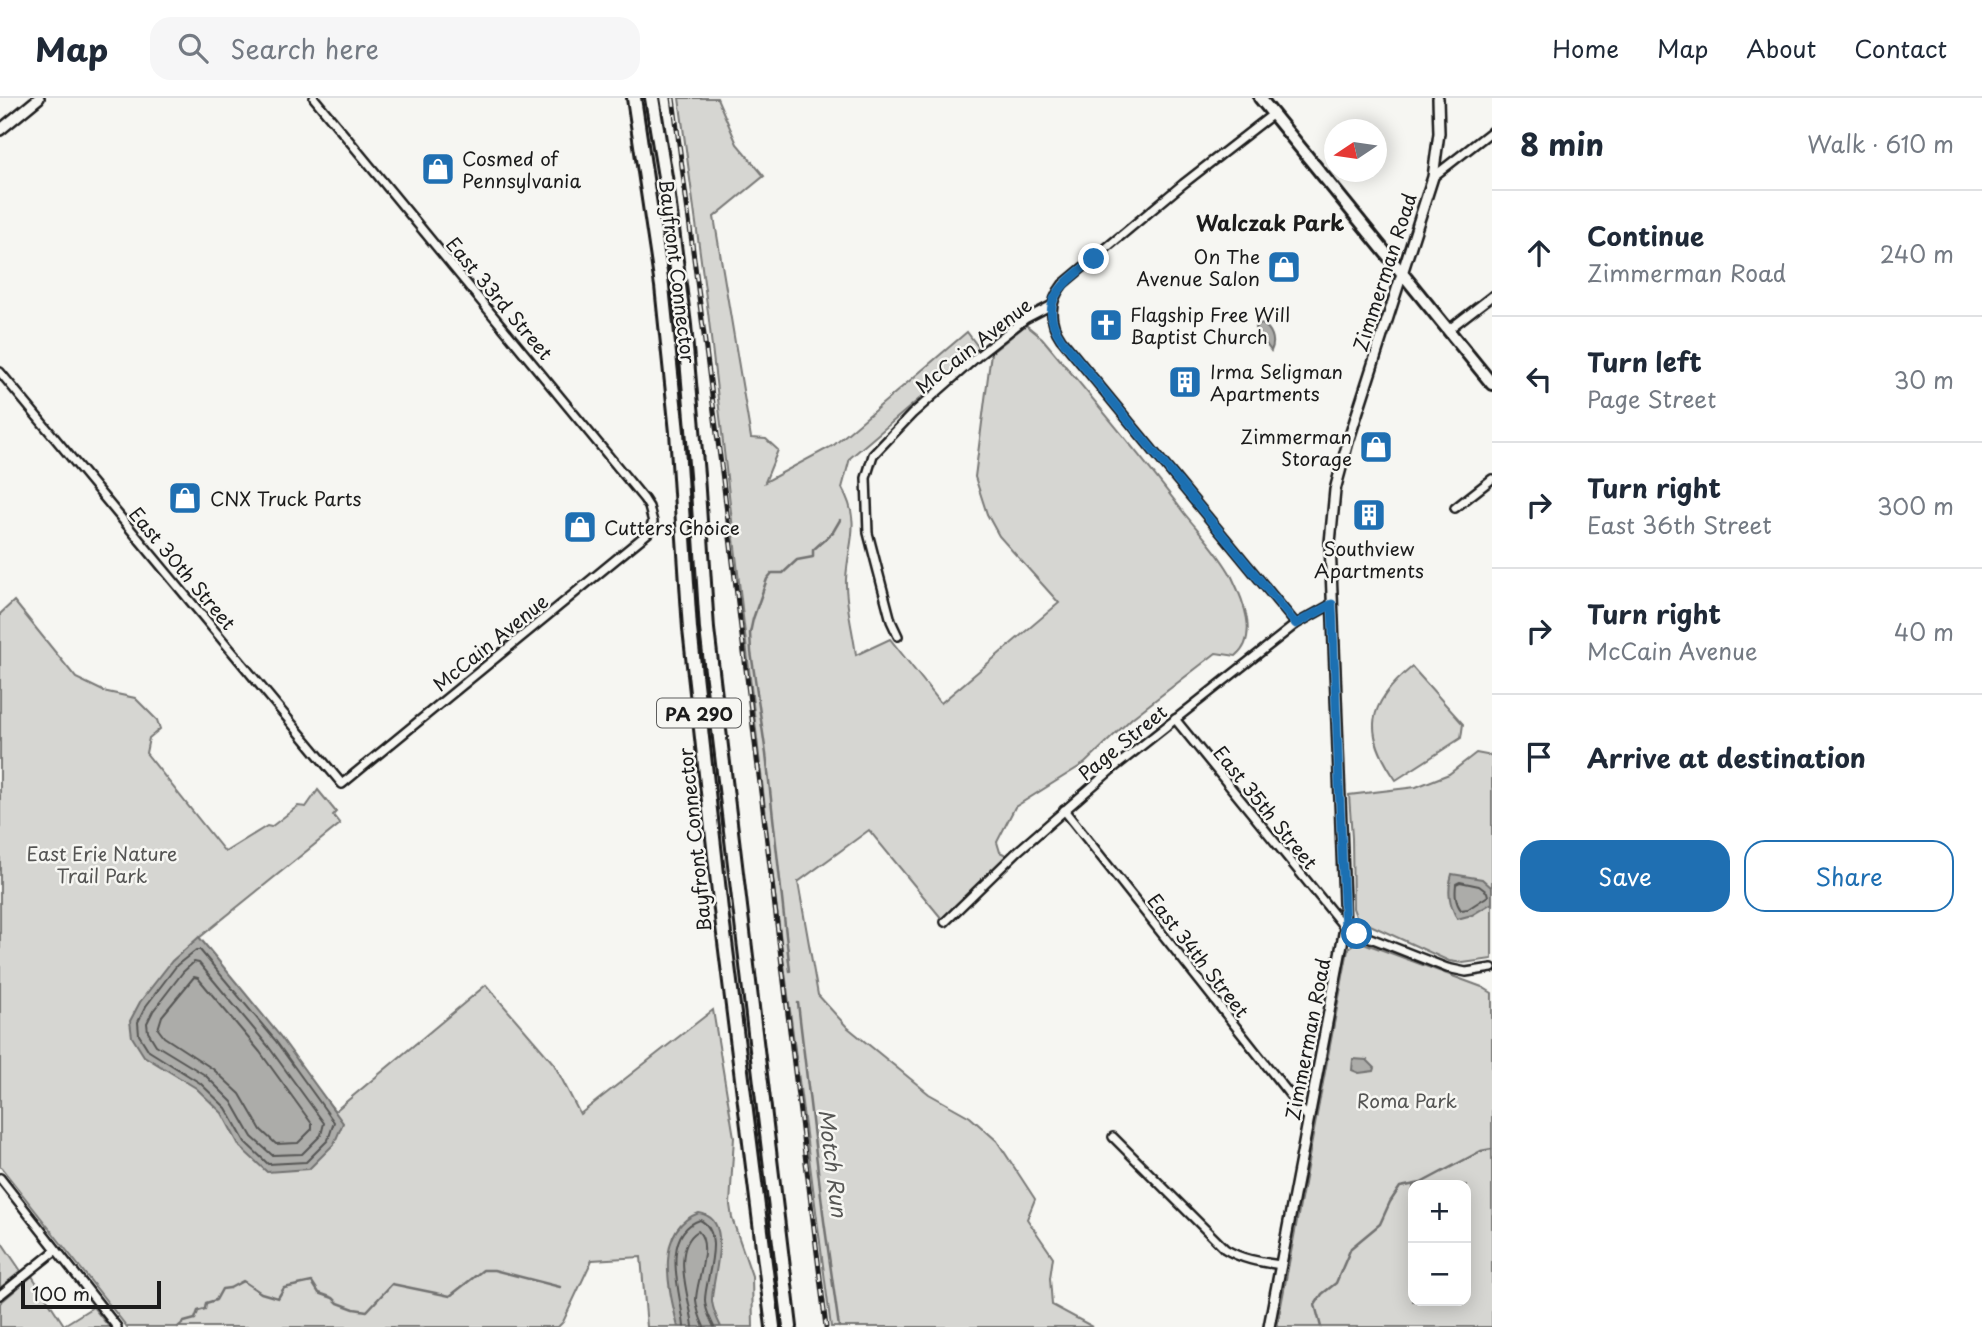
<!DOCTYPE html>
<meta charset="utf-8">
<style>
:root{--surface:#fff;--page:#f6f6f7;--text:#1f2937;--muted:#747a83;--line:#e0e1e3;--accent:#1f6fb2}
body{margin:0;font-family:"Playpen Sans",sans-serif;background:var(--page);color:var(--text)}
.controls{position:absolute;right:21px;bottom:21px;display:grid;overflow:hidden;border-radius:14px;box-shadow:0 4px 18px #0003}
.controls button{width:63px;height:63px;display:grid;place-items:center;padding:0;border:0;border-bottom:2px solid var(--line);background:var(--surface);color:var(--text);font:35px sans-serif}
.compass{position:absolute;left:1324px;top:21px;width:63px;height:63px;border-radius:50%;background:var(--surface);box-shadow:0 4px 18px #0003;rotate:257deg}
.scale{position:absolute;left:21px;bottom:18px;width:140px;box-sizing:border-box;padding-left:7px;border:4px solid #1c1c1c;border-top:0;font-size:19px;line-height:24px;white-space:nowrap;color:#1c1c1c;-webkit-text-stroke:5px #f6f6f2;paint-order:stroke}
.stop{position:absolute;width:21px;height:21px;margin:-16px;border:5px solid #1f6fb2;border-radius:50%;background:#fff}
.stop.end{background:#1f6fb2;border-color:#fff;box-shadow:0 2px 7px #0008}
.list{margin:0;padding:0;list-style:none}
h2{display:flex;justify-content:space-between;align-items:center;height:91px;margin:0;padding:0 28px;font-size:30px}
h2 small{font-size:23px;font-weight:400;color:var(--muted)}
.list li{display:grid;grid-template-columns:46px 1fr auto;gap:21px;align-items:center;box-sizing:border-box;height:126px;padding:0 28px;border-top:2px solid var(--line)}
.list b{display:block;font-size:26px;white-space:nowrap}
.list p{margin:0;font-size:23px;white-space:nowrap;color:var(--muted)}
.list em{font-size:23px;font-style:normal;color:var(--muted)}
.actions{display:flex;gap:14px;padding:21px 28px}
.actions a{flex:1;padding:16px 0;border:2px solid var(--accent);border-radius:21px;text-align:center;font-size:24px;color:var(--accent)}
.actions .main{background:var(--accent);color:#fff}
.icon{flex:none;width:38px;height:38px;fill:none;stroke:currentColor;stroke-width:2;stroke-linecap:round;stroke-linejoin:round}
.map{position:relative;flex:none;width:1492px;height:1229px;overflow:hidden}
header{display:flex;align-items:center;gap:42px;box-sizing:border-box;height:98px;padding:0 35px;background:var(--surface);border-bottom:2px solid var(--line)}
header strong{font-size:33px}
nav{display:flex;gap:38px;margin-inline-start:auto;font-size:24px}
.search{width:490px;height:63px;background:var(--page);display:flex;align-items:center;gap:18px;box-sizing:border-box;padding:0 24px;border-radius:21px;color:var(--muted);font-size:26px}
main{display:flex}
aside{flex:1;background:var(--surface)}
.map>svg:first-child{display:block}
</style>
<header>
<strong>Map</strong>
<div class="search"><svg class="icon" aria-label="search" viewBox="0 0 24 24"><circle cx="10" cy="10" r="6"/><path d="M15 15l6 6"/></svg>Search here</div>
<nav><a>Home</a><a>Map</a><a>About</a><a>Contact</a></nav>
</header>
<main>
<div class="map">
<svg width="1492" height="1229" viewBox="0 0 1492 1229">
<rect width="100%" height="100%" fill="#f6f6f2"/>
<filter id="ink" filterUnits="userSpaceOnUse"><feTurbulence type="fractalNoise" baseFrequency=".0143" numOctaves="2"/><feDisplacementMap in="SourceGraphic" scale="14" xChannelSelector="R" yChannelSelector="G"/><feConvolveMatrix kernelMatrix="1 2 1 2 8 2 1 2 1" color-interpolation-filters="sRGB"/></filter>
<g filter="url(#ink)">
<g fill="#d6d6d2" stroke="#797977" stroke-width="2" fill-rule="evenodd">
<path d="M 679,0 L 717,0 L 737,46 L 764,78 L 714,119 L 751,340 L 766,341 L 778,352 L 765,384 L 834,347 L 967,234 L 979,250 L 850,360 L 842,390 C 862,426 848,444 846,481 C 845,505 853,533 856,557 L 890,541 L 941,605 L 1059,505 L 999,438 L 987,416 L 975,379 L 991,255 L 1026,227 L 1042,240 C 1090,298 1139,355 1184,415 C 1200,435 1220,456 1232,479 C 1243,502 1259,539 1236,558 L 1216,555 L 1132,620 L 1085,665 L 1015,709 L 997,744 L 1000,754 L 1008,758 L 976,791 L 942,821 L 869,732 L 798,784 L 818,897 L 847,929 L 929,996 L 970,1019 L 997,1043 L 1035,1101 L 1027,1121 L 1053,1159 L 1050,1180 L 1052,1207 L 1093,1229 L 831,1229 L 775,797 L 708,214 Z"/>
<path d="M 14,503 L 76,580 L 103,593 L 135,600 L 157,622 L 160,631 L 149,640 L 146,655 L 225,754 L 267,728 L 271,729 L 298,708 L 306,709 L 318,692 L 336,714 L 333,717 L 340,726 L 199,840 L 335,1013 L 486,887 L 554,966 L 580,1016 L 713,912 L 734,1039 L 730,1107 L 732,1120 L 752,1178 L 753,1229 L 647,1229 L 641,1159 L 592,1162 L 563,1224 L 558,1229 L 127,1229 L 0,1068 L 0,516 Z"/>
<path d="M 1412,569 L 1463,626 L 1461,640 L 1396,682 C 1363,634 1366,607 1412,569 Z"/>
<path d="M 1476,655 L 1492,658 L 1492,861 L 1463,865 L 1449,863 L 1357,821 L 1353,810 L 1352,740 L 1349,697 L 1416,689 L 1449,676 Z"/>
<path d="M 1361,844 L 1482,889 L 1492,895 L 1492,1229 L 1277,1229 L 1348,852 L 1353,846 ZM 1413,1087 L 1466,1087 L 1466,1203 L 1413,1203 Z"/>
<path d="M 0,1142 L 21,1173 L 0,1190 Z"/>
<path d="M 32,1178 L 64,1227 L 93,1209 L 109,1229 L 0,1229 L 0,1205 Z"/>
</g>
<g fill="#acaca9" stroke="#727271" stroke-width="2">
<path d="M 1260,225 C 1272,230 1276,243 1271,253 L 1255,230 Z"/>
<path d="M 1452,776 L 1482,781 L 1492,790 L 1492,805 L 1472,817 L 1457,821 C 1449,805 1447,793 1452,776 Z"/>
<path d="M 199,839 L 280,938 L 343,1025 L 334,1046 L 309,1071 L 267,1074 L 240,1049 L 222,1015 L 196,990 L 144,958 L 132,939 L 130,923 L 140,904 L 172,863 Z"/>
<path d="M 1353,961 L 1367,962 L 1375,970 L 1374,973 L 1359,975 L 1352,972 Z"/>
<path d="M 699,1115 C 736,1121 711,1181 712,1203 C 713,1212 717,1221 721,1229 L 678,1229 C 669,1193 653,1131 699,1115 Z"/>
</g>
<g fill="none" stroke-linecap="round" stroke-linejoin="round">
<g stroke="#565654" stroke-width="2">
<path d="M 1460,784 L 1479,788 L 1487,794 L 1488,798 L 1468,811 L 1461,812 C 1455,804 1455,796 1456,786 Z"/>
<path d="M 196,852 L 200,852 L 275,942 L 334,1024 L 328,1042 L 306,1064 L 268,1066 L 245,1044 L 226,1010 L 200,985 L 149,953 L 139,937 L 138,924 L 146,908 L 177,867 Z"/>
<path d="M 194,864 L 199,865 L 268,948 L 324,1025 L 321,1037 L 302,1056 L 272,1057 L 252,1039 L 232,1004 L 205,977 L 156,947 L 148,934 L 147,925 L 153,913 L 183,874 Z"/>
<path d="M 194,879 L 198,880 L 260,954 L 312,1026 L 312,1031 L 298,1045 L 276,1046 L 261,1032 L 240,996 L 213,971 L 164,939 L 158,931 L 162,918 Z"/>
<path d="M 684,1229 C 682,1199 658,1136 700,1122 C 726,1135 705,1181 705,1202 C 705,1212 710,1220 714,1229"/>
<path d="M 693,1229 C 691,1203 669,1151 698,1133 C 713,1147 696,1184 696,1202 C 697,1212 700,1220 704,1229"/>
</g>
<g stroke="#727271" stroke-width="2.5">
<path d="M 790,873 L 766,656 L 751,554 L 750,535 L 753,521 L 767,481 L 772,475 L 783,475 L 797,462 L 813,459 L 813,452 L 833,434 L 840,422"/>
<path d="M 798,905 L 824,1123 L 839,1229"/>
<path d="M 178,1229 L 184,1224 L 195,1221 L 198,1213 L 205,1211 L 206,1205 L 216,1202 L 222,1191 L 230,1190 L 243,1183 L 261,1195 L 278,1200 L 284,1190 L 312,1184 L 319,1195 L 333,1200 L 338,1205 L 354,1211 L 367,1213 L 392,1186 L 450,1198 L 483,1172 L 494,1172 L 560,1189"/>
<path d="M 1321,1229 L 1315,1207 L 1322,1196 L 1336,1185 L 1351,1150 L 1380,1126 L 1390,1104 L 1400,1089 L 1421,1085 L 1481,1053 L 1492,1051"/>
</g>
<defs>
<g id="minor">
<path d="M 1273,16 L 1183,86 L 1063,186 C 1049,204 1048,222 1061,241 L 1296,526"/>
<path d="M 1433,79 L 1492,33"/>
<path d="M 1448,232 L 1492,198"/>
<path d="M 0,274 L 342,686 L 648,435 L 653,424 L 649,409 L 644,401 L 314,0"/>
<path d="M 1455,410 L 1492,381"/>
<path d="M 898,538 L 891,523 L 868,435 L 866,380 L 873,357 L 912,316 L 979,257 L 1025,221 L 1052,207"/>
<path d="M 1175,621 L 1345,830 L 1447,870 L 1466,874 L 1492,870"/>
<path d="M 1064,712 L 1309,1021"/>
<path d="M 945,824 L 1018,753 L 1111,672 L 1296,526 L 1332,506"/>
<path d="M 1113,1039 L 1225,1151 C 1243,1162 1261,1164 1281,1167"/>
<path d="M 0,1080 L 117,1229"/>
<path d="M 0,1197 L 56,1152"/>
</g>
<g id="tertiary">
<path d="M 0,32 L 39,0"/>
<path d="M 1269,1229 L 1345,830 L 1330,445 L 1335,392 L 1348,344 L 1433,79 L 1439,35 L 1438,0"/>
</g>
<path id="secondary" d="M 1260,0 L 1492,286"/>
<g id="trunk">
<path d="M 634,0 L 662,188 L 677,334 L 690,531 L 721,812 L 773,1229"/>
<path d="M 652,0 L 667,91 L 684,227 L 697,377 L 707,531 L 790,1229"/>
</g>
</defs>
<use href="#minor" stroke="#1c1c1c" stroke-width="12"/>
<use href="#tertiary" stroke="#1c1c1c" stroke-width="14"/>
<use href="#secondary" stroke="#1c1c1c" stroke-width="16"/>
<use href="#trunk" stroke="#1c1c1c" stroke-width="18"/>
<use href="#minor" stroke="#f6f6f2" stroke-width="7"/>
<use href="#tertiary" stroke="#f6f6f2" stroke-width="9"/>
<use href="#secondary" stroke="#f6f6f2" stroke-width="10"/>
<use href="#trunk" stroke="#f6f6f2" stroke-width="12"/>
<defs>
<path id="rail" d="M 673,0 L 723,382 L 826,1229"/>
</defs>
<use href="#rail" stroke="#1c1c1c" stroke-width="5"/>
<use href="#rail" stroke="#f6f6f2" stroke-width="2.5" stroke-dasharray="8" stroke-linecap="butt"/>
</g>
</g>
<g fill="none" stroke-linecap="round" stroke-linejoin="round" filter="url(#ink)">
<path stroke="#1f6fb2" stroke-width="9" d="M 1094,161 C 1066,184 1035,202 1061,241 L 1296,526 L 1332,506 L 1345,830 L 1357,836"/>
</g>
<defs>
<symbol id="shop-square" viewBox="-11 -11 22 22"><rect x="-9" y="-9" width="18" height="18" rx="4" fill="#1f6fb2" stroke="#f6f6f2"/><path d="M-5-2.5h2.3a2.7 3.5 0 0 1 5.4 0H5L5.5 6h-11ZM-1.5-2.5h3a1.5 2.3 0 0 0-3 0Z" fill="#fff"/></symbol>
<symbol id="church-square" viewBox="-11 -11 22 22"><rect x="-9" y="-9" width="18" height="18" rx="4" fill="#1f6fb2" stroke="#f6f6f2"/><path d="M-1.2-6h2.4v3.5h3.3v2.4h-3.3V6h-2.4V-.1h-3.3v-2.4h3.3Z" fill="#fff"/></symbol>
<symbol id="building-square" viewBox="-11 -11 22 22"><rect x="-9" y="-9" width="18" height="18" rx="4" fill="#1f6fb2" stroke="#f6f6f2"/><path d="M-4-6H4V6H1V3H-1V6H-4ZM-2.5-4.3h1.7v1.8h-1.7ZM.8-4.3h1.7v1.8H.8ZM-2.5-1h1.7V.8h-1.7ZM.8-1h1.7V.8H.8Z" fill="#fff"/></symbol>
</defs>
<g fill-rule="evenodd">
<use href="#shop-square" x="419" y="52" width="38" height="38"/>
<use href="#shop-square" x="1265" y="150" width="38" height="38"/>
<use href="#church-square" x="1087" y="208" width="38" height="38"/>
<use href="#building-square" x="1166" y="265" width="38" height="38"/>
<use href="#shop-square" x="1357" y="330" width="38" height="38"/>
<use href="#shop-square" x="166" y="381" width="38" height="38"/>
<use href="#building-square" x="1350" y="398" width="38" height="38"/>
<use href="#shop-square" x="561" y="410" width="38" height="38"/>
</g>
<g text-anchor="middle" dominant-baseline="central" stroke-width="5" stroke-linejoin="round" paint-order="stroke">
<rect fill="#f6f6f2" stroke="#5d5d5c" stroke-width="2" x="657" y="600.5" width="84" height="29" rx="5"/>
<g font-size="18" font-weight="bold" fill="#1c1c1c">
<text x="699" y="615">PA 290</text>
</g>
<g font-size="19" fill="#1c1c1c" stroke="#f6f6f2" text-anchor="start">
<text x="462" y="60">Cosmed of<tspan x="462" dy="22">Pennsylvania</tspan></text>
<text x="1260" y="158" text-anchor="end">On The<tspan x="1260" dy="22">Avenue Salon</tspan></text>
<text x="1130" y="216">Flagship Free Will<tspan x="1130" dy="22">Baptist Church</tspan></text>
<text x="1210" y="273">Irma Seligman<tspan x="1210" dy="22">Apartments</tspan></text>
<text x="1352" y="338" text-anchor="end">Zimmerman<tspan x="1352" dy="22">Storage</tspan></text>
<text x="210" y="400">CNX Truck Parts</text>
<text x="604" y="429">Cutters Choice</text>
<text x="1369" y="450" text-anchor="middle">Southview<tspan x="1369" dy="22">Apartments</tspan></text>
</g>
<g font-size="19" fill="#1c1c1c" stroke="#f6f6f2">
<text transform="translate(678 173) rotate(83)">Bayfront Connector</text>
<text transform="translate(1384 174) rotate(-72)">Zimmerman Road</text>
<text transform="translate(500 200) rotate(50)">East 33rd Street</text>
<text transform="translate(973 247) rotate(-38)">McCain Avenue</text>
<text transform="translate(183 470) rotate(50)">East 30th Street</text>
<text transform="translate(490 544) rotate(-39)">McCain Avenue</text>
<text transform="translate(1122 644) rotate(-39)">Page Street</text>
<text transform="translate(1266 709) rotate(51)">East 35th Street</text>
<text transform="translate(694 742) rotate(-96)">Bayfront Connector</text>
<text transform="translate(1199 857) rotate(52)">East 34th Street</text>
<text transform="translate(1307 941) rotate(-79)">Zimmerman Road</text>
</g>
<g font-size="19" fill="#545453" stroke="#f6f6f2">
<text x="102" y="755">East Erie Nature<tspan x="102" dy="22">Trail Park</tspan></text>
<text x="1407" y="1002">Roma Park</text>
</g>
<g font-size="21" font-weight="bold" fill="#1c1c1c" stroke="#f6f6f2">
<text x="1270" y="124">Walczak Park</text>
</g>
<g font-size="21" font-style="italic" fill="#565654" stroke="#f6f6f2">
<text transform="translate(834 1065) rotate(83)">Motch Run</text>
</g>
</g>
</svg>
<div class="controls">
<button>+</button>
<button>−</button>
</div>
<svg class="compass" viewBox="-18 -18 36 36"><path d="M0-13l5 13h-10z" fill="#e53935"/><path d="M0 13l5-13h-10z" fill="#747a83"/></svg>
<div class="scale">100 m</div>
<div class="stop" style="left:1357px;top:836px"></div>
<div class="stop end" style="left:1094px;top:161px"></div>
</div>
<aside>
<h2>8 min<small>Walk · 610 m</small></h2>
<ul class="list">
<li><svg class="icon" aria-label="ahead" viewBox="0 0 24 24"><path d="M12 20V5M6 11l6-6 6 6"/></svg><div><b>Continue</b><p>Zimmerman Road</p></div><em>240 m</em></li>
<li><svg class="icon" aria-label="left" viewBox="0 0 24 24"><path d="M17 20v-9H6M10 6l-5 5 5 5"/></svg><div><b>Turn left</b><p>Page Street</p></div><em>30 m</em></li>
<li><svg class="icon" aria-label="right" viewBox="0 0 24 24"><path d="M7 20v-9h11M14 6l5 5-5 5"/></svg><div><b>Turn right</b><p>East 36th Street</p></div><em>300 m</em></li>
<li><svg class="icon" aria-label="right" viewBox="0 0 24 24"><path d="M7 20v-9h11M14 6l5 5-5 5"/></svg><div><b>Turn right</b><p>McCain Avenue</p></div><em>40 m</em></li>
<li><svg class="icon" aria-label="arrive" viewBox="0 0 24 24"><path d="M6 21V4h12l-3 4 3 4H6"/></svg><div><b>Arrive at destination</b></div></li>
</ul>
<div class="actions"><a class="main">Save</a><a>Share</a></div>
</aside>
</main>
